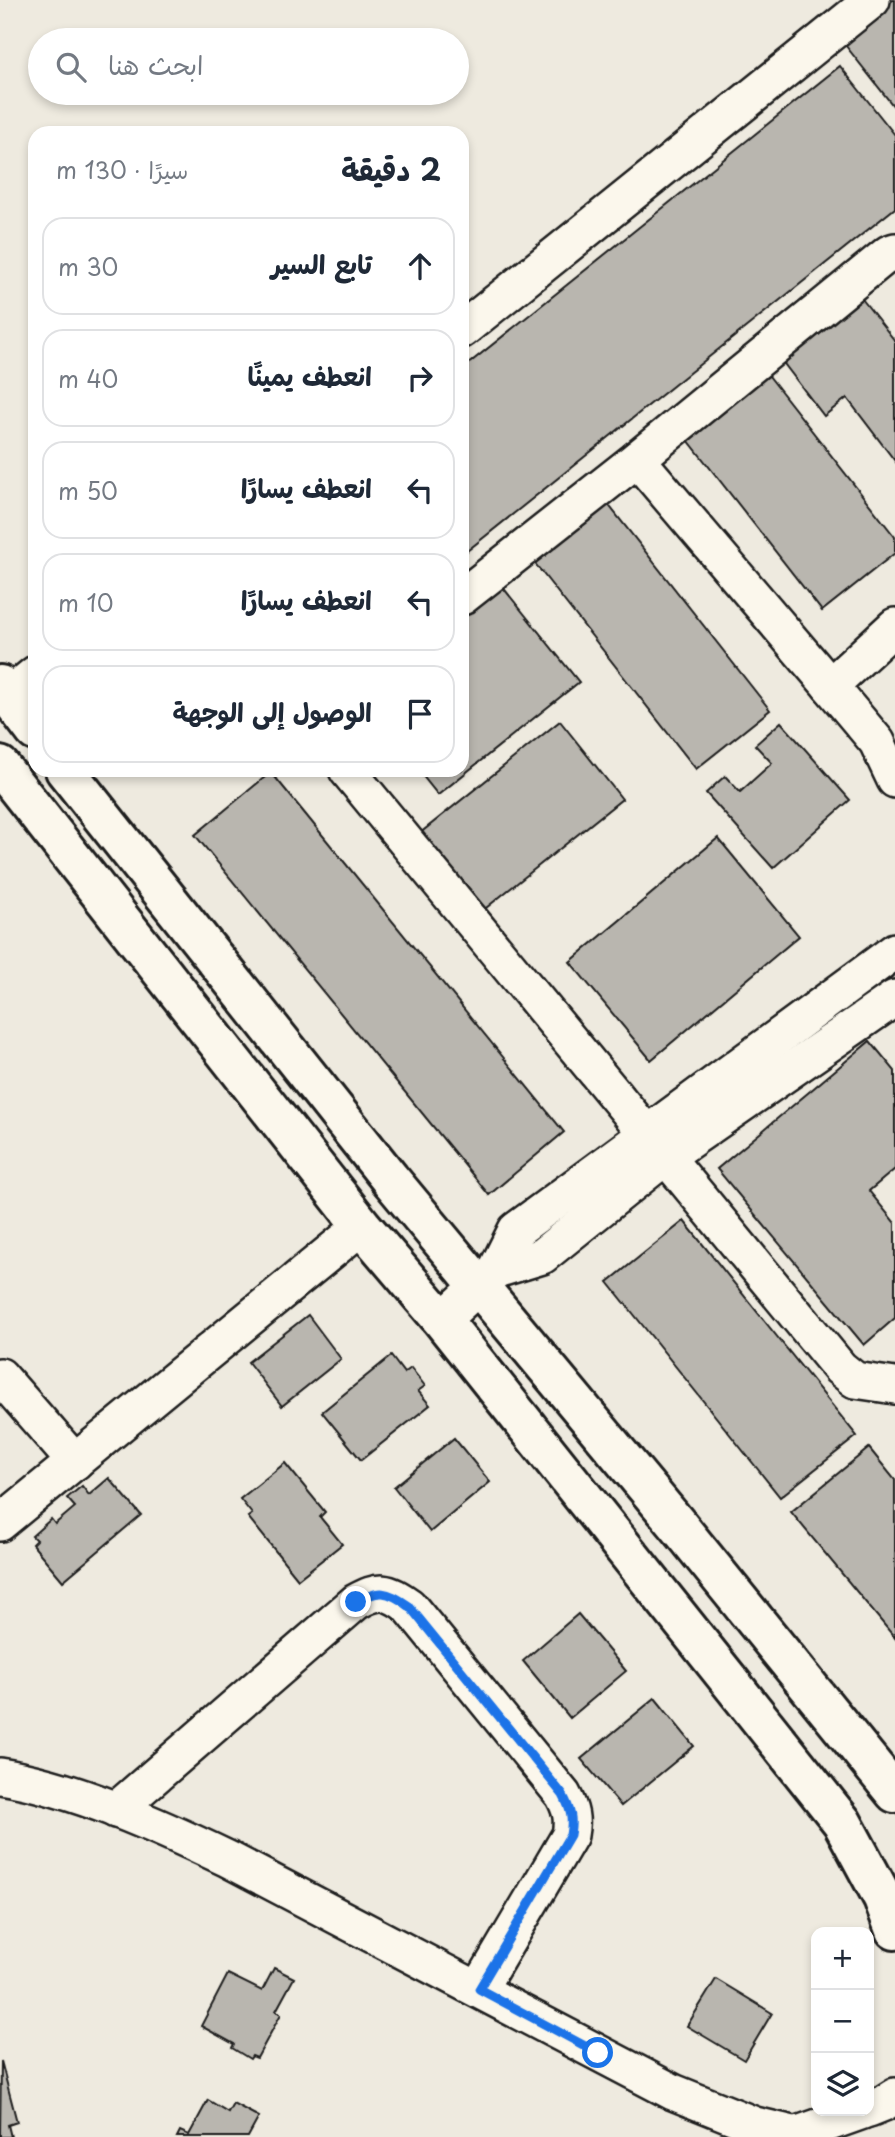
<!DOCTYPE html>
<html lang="ar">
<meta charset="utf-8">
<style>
:root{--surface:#fff;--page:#f2f2f3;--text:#1f2937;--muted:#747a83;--line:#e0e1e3}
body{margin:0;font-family:"Playpen Sans","Playpen Sans Arabic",sans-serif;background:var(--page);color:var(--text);direction:rtl}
.controls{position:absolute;right:21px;bottom:21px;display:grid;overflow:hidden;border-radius:14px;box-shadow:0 4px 10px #0003}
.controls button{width:63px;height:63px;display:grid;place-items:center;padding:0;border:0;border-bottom:2px solid var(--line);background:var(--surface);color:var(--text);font:35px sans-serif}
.stop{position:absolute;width:21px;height:21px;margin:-16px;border:5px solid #1a73e8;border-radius:50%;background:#fff}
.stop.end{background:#1a73e8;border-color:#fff;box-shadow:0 2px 7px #0008}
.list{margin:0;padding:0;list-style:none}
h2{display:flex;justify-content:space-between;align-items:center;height:91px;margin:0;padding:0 28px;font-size:30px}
h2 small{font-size:23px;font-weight:400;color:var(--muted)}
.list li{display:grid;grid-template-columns:46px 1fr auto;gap:21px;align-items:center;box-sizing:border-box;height:98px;margin:0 14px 14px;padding:0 14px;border:2px solid var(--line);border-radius:21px}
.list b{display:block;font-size:26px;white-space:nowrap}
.list em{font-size:23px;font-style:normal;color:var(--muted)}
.icon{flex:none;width:38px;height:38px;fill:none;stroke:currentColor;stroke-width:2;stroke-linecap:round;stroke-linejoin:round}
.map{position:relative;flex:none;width:895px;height:2137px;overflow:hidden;direction:ltr}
.search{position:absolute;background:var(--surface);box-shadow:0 4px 10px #0003;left:28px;top:28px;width:441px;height:77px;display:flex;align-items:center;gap:18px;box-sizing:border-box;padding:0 24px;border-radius:38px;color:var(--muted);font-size:26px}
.panel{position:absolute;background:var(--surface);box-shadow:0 4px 10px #0003;left:28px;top:126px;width:441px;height:651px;border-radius:21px;direction:rtl}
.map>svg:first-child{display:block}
</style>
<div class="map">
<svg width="895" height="2137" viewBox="0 0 895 2137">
<rect width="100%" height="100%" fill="#eeeadf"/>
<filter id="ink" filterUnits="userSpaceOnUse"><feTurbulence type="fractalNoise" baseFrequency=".0143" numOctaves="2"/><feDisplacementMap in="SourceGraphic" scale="14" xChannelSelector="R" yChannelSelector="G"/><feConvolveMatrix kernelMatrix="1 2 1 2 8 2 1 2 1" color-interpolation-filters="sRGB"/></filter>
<g filter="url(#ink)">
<g fill="#b9b6af" stroke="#1c1c1c" stroke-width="2">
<path d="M 893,0 L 895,0 L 895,108 L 842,41 Z"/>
<path d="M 840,66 L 895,135 L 895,208 L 462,555 L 462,369 Z"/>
<path d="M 855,290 L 895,341 L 895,461 L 847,398 L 824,416 L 775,352 Z"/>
<path d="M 762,367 L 895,537 L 895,553 L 822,611 L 681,431 Z"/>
<path d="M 600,494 L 770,710 L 696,769 L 526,552 Z"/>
<path d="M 497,580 L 579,682 L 438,795 L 418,770 L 462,770 L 462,608 Z"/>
<path d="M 560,721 L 622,799 L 476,916 L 414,838 Z"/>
<path d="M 781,722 L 850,800 L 773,868 L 706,793 L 725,776 L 740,792 L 772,763 L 755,745 Z"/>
<path d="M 271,772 L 564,1132 L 489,1195 L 195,835 Z"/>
<path d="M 718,838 L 799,936 L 651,1060 L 570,962 Z"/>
<path d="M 870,1041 L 895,1071 L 895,1169 L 869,1191 L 895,1223 L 895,1318 L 864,1345 L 717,1169 Z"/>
<path d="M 684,1221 L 857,1436 L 780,1497 L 608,1282 Z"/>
<path d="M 308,1315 L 341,1359 L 282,1406 L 248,1362 Z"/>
<path d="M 391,1356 L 404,1373 L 411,1368 L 425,1386 L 418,1391 L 430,1405 L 361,1460 L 322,1412 Z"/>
<path d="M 454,1438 L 490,1482 L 430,1532 L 394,1487 Z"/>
<path d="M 869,1448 L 895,1480 L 895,1638 L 791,1512 Z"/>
<path d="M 285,1463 L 325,1512 L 320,1517 L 342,1544 L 298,1579 L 248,1517 L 252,1514 L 240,1499 Z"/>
<path d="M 109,1478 L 141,1515 L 63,1581 L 32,1544 L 36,1540 L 32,1536 L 51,1519 L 55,1524 L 75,1507 L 67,1498 L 82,1486 L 89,1495 Z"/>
<path d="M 578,1614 L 626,1671 L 570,1718 L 523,1661 Z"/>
<path d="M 655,1698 L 694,1746 L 621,1806 L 581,1759 Z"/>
<path d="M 274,1968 L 294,1978 L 276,2011 L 281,2014 L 257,2058 L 252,2056 L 250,2059 L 232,2048 L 234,2044 L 201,2026 L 228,1974 L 262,1991 Z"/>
<path d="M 716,1979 L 772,2013 L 744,2060 L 687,2026 Z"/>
<path d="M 1,2061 L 17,2122 L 8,2125 L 11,2137 L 0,2137 Z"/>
<path d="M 208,2100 L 228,2112 L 233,2103 L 259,2117 L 248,2137 L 177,2137 L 180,2131 L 189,2135 Z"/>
</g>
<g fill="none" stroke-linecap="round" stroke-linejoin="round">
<defs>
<g id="street">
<path d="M 462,330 L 872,0"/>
<path d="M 637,459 L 830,686"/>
<path d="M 462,597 L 637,459 L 889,253 L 895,251"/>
<path d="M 895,626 L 830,686 L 877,742 L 895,780"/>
<path d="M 8,696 L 35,674"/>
<path d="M 347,770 L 840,1368 L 855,1380 L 895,1386"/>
<path d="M 496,1270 L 542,1256 L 664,1158 L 895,998"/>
<path d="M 442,1320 L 496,1270 L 516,1230 L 895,951"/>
<path d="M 0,1376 L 75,1462"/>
<path d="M 0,1523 L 362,1226"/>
<path d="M 0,1776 C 75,1788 159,1826 228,1859 L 673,2092 L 755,2125 L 806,2137"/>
<path d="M 116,1810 L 356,1602 C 379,1589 387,1590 409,1606 L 563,1795 C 571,1810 573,1819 570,1835 L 479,1989"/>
<path d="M 869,2109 L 884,2103 L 895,2096"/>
<path d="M 798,2134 L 863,2111"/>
</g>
<g id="secondary">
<path d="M 0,685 L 35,731"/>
<path d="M 0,766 L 362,1226 L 442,1320 L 842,1822 L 883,1898 L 895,1930"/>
<path d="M 65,770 L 390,1179 L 677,1524 L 895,1793"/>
</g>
</defs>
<use href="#street" stroke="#1c1c1c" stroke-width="40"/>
<use href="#secondary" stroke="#1c1c1c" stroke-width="44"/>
<use href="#street" stroke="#fbf7ec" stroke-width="35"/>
<use href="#secondary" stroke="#fbf7ec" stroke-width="38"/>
</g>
</g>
<g fill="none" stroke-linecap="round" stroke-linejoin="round" filter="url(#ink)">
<path stroke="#1a73e8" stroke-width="9" d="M 356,1602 C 379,1589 387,1590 409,1606 L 563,1795 C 571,1810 573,1819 570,1835 L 479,1989 L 598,2053"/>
</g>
</svg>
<div class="controls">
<button>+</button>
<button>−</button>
<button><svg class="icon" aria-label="layers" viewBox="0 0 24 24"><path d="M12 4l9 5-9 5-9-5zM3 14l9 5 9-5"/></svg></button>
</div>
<div class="stop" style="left:598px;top:2053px"></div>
<div class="stop end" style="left:356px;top:1602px"></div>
<div class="search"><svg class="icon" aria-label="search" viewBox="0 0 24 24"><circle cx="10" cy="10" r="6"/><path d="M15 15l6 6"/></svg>ابحث هنا</div>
<section class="panel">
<h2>2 دقيقة<small>سيرًا · 130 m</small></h2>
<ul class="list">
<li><svg class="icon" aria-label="ahead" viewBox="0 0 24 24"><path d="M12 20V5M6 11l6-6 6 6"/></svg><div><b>تابع السير</b></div><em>30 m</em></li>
<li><svg class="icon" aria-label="right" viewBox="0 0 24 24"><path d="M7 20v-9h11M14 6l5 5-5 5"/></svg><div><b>انعطف يمينًا</b></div><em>40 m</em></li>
<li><svg class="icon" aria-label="left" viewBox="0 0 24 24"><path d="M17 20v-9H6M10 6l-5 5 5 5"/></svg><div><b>انعطف يسارًا</b></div><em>50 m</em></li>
<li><svg class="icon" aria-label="left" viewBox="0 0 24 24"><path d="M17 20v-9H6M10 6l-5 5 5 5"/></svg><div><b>انعطف يسارًا</b></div><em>10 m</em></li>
<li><svg class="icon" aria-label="arrive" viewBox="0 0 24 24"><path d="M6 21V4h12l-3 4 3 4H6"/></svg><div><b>الوصول إلى الوجهة</b></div></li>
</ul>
</section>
</div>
